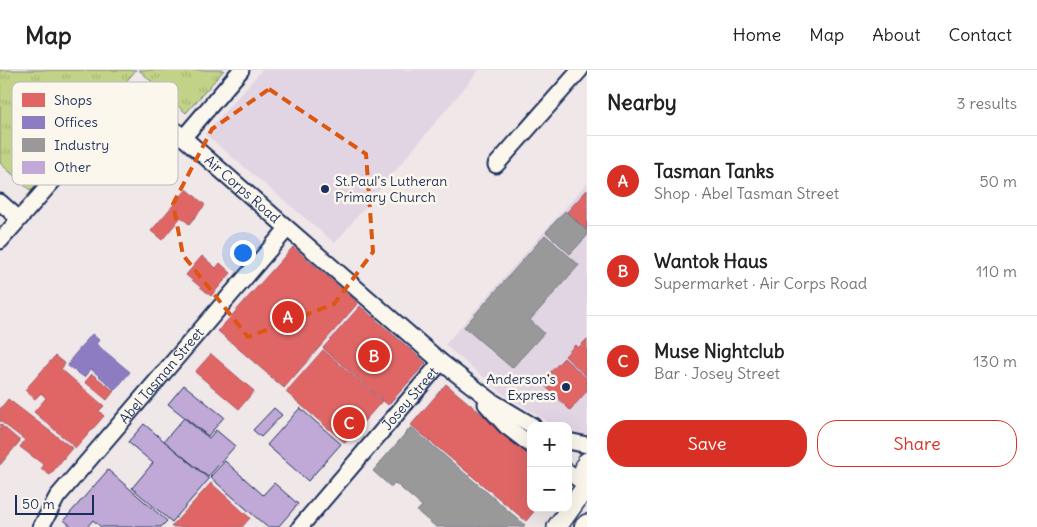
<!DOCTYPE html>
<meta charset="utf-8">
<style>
:root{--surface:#fff;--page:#f2f2f2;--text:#222;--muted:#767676;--line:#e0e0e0;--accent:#d93025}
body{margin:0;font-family:Delius,sans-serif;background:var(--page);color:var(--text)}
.controls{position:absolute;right:15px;bottom:15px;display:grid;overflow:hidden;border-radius:10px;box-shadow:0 5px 20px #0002}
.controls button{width:45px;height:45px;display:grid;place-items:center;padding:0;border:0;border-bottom:1px solid var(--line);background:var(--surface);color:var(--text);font:25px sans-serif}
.scale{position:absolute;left:15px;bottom:12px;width:79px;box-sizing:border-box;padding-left:5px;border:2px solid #1b2f5e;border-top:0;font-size:14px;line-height:18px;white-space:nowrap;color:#1b2f5e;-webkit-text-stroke:4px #fbf7ec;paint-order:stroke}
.you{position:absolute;left:242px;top:182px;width:18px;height:18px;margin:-12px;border:4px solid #fff;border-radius:50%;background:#1a73e8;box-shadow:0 0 0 8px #1a73e833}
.badge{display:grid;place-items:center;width:32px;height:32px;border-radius:50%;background:var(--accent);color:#fff;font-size:16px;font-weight:700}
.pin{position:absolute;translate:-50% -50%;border:2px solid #fff;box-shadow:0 1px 5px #0006}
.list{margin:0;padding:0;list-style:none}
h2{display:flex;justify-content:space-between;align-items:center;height:65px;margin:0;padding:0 20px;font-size:21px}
h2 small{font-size:16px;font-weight:400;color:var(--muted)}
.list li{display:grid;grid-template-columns:32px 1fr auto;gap:15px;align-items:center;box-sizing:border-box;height:90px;padding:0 20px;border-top:1px solid var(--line)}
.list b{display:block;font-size:19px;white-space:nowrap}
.list p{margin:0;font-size:16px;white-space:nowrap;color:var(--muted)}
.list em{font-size:16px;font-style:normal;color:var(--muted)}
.actions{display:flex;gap:10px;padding:15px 20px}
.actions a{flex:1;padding:11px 0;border:1px solid var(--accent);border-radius:20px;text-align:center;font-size:18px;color:var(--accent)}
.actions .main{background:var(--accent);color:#fff}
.map{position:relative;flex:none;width:587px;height:457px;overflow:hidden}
header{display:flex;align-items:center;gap:30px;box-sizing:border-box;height:70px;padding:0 25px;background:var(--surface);border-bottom:1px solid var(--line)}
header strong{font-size:24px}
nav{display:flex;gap:28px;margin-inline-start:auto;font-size:18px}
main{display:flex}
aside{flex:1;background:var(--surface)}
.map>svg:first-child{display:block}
</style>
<header>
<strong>Map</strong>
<nav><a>Home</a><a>Map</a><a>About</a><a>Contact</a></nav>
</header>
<main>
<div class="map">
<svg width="587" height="457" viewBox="0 0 587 457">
<defs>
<pattern id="grass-tufts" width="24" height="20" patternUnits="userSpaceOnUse" patternTransform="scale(1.25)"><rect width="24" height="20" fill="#c2d287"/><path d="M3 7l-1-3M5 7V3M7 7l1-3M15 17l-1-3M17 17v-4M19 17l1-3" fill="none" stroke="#a6b577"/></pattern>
</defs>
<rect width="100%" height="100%" fill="#efe7e8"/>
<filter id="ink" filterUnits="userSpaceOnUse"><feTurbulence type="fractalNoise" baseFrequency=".02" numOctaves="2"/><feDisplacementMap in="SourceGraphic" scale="10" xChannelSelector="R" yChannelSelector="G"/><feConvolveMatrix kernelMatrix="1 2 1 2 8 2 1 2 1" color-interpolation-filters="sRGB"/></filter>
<g filter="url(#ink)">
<g fill="#e1d4e3">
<path d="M 262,0 L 479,0 L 335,173 L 205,64 Z"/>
<path d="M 587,113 L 587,364 L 582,365 L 568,361 L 568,356 L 555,356 L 505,325 L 445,275 Z"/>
</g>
<g fill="url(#grass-tufts)" stroke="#6e8072">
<path d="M 0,0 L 136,0 L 31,121 L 0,93 Z"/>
<path d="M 139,0 L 224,0 L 186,43 Z"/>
</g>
<g fill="#e06666" stroke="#a55664">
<path d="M 187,119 L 205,135 L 189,154 L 181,147 L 162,170 L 151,161 Z"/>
<path d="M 587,120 L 587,160 L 567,142 Z"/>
<path d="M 293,177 L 358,233 L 284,318 L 218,261 Z"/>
<path d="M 202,186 L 216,198 L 220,193 L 231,203 L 211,226 L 186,205 Z"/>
<path d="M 360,236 L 426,293 L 388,335 L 323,278 Z"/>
<path d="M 587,269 L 587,307 L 565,286 L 575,275 L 578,278 Z"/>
<path d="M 323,280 L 382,331 L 345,373 L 286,322 Z"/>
<path d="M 211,284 L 254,321 L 239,339 L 195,302 Z"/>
<path d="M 55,286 L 65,294 L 61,299 L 104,336 L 99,341 L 104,346 L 76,378 L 34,342 L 46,328 L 41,323 L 35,329 L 25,320 Z"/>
<path d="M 564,288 L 587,309 L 587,321 L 570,340 L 541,312 Z"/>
<path d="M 92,304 L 114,321 L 107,330 L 85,312 Z"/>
<path d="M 446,314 L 531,386 L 531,438 L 537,438 L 526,451 L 411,355 Z"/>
<path d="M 8,329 L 72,378 L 50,405 L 41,399 L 44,395 L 20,377 L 25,370 L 0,351 L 0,339 Z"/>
<path d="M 0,354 L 20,371 L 0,395 Z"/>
<path d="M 211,413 L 250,448 L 242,457 L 171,457 Z"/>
</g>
<path fill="#8e7cc3" stroke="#6c65a5" d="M 92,264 L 99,270 L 96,274 L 130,302 L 115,320 L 91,299 L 84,307 L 68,296 L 71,289 Z"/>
<g fill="#999" stroke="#737987">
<path d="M 565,141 L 587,161 L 587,166 L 570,184 L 546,162 Z"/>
<path d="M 545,165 L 579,195 L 530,250 L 544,263 L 512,298 L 464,257 Z"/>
<path d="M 411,357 L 525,455 L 523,457 L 436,457 L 417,441 L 422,436 L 395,413 L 391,417 L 373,401 Z"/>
</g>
<g fill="#c0a9d7" stroke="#1b2f5e">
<path d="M 184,315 L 224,347 L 208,366 L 168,334 Z"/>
<path d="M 274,338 L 282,345 L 261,367 L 253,360 Z"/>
<path d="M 300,338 L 341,374 L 308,411 L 267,375 Z"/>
<path d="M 184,348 L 209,368 L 216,360 L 235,376 L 208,407 L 164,371 Z"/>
<path d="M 144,354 L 209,409 L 172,452 L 132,418 L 153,393 L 128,372 Z"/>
<path d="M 225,391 L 263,425 L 274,413 L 298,434 L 278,457 L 267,457 L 210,407 Z"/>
<path d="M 108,400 L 167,451 L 161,457 L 101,457 L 93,450 L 87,457 L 72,457 L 64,450 Z"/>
</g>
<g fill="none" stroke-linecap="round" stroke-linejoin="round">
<defs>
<g id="minor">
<path d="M 183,68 L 241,0"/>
<path d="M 496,95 L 580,0"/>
<path d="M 0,132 L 19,149"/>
<path id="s1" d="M 0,171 L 109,47 C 124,35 136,33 154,42 L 441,292 L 493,332 L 533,356"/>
<path d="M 486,334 L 506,356 L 531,375"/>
<path d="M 568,371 L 587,375"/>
<path d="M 568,402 L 584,413"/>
<path id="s2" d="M 41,457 L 57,427 L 287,159"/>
<path id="s3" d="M 300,457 L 441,292"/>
</g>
<g id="major">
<path d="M 587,392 L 583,403 L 587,423"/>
<path d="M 557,457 L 585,418"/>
<path d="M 584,457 L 587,454"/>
</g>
</defs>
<use href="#minor" stroke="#1b2f5e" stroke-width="19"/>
<use href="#major" stroke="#1b2f5e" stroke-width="22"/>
<use href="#minor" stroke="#fbf7ec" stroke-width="15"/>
<use href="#major" stroke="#fbf7ec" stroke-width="19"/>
</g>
</g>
<path fill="none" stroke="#de5710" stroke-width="4" stroke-dasharray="10 6" stroke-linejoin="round" d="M 269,19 L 366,84 L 373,182 L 334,234 L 248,267 L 183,185 L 173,134 L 212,59 Z"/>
<g fill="#1b2f5e" stroke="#fbf7ec" stroke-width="2">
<circle cx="325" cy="119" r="5"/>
<circle cx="566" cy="317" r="5"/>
</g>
<g text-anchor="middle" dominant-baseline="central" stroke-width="5" stroke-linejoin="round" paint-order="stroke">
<g font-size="14" fill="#1b2f5e" stroke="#fbf7ec" text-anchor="start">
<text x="335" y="111">St.Paul's Lutheran<tspan x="335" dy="16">Primary Church</tspan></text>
<text x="556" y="309" text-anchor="end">Anderson's<tspan x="556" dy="16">Express</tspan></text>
</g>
<g font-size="14" fill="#1b2f5e" stroke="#fbf7ec">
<text stroke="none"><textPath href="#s1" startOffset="331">Air Corps Road</textPath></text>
<text stroke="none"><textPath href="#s2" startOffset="194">Abel Tasman Street</textPath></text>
<text stroke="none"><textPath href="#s3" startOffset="169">Josey Street</textPath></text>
</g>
</g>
<rect x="12" y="12" width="166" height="103" rx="8" fill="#fbf7ec" stroke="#b8bbc1" stroke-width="1"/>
<rect x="22" y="23" width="23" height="14" fill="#e06666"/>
<rect x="22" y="46" width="23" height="13" fill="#8e7cc3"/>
<rect x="22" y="68" width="23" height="14" fill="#999"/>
<rect x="22" y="91" width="23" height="13" fill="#c0a9d7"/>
<g font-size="14" fill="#1b2f5e">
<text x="54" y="35">Shops</text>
<text x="54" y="57">Offices</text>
<text x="54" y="80">Industry</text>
<text x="54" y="102">Other</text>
</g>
</svg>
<div class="controls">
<button>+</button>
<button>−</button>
</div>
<div class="scale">50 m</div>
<div class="you"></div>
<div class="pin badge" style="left:288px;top:247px">A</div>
<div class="pin badge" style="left:374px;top:286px">B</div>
<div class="pin badge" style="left:349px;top:353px">C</div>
</div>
<aside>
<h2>Nearby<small>3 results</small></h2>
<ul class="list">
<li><span class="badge">A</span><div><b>Tasman Tanks</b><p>Shop · Abel Tasman Street</p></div><em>50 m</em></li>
<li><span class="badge">B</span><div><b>Wantok Haus</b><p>Supermarket · Air Corps Road</p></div><em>110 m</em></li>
<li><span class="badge">C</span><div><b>Muse Nightclub</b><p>Bar · Josey Street</p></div><em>130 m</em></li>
</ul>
<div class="actions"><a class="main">Save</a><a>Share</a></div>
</aside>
</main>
